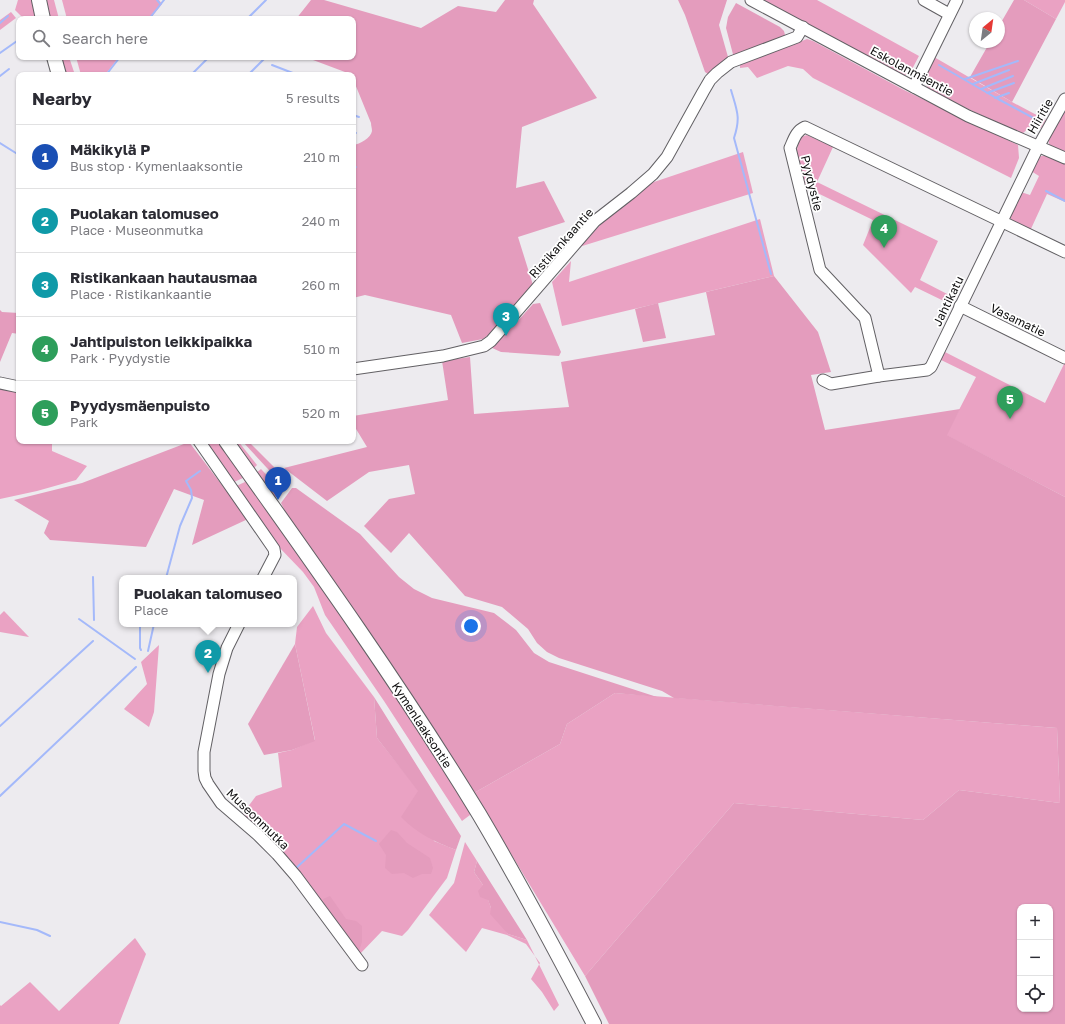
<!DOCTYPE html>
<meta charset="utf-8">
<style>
:root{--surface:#fff;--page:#f2f2f3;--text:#2b2b33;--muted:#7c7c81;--line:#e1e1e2;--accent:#0f766e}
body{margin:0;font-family:"Golos Text",sans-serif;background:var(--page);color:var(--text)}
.controls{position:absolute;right:12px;bottom:12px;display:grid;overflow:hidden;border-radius:8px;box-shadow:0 1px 3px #0004}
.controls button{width:36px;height:36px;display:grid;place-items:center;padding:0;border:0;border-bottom:1px solid var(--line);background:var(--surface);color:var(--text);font:20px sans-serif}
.compass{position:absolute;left:969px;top:12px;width:36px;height:36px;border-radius:50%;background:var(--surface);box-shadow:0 1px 3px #0004;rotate:29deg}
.you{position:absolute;left:471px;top:626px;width:14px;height:14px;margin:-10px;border:3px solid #fff;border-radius:50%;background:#1a73e8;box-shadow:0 0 0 6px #1a73e833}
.badge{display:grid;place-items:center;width:26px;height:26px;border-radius:50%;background:var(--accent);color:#fff;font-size:13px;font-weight:700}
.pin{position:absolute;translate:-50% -33px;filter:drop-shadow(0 1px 2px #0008)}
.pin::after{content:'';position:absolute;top:21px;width:14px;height:12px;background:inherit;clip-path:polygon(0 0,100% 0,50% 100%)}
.popup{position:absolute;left:119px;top:575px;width:178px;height:52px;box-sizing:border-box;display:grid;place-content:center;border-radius:8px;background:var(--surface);filter:drop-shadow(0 1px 3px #0005);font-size:13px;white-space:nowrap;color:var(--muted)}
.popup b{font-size:15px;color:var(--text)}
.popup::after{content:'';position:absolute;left:50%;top:100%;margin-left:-8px;border:8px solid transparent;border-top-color:var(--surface)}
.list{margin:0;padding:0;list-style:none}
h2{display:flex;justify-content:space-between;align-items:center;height:52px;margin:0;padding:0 16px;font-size:17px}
h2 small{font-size:13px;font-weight:400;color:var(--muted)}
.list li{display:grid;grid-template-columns:26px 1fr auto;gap:12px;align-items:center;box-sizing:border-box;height:64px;padding:0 16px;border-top:1px solid var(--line)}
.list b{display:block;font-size:15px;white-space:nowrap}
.list p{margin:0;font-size:13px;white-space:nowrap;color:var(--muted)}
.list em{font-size:13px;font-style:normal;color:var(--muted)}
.icon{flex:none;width:22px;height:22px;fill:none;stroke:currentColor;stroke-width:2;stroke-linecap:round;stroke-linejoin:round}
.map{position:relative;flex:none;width:1065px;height:1024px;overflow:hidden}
.search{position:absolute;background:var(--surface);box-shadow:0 1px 3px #0004;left:16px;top:16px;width:340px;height:44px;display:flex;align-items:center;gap:10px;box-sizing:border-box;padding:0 14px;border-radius:8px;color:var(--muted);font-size:15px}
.panel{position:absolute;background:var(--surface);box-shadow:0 1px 3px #0004;left:16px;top:72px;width:340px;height:372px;border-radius:8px}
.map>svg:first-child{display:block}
</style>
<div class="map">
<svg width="1065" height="1024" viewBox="0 0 1065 1024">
<rect width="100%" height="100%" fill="#edebef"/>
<g fill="#eaa2c3">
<path d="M 18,0 L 32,0 L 36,19 L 24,19 L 15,10 Z"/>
<path d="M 44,0 L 54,0 L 59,19 L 49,19 Z"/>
<path d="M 62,0 L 159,0 L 162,4 L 150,19 L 67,19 Z"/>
<path d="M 760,0 L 817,0 L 919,56 L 911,71 L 905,75 L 896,74 Z"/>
<path d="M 1024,0 L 1065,0 L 1065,2 L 1056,19 Z"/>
<path d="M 11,12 L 16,18 L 0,30 L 0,20 Z"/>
<path d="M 807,39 L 813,41 L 904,90 L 1016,144 L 1018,145 L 1019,158 L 1011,178 L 813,78 L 803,69 L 788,66 L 757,78 L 748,67 L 740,68 L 740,65 Z"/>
<path d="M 60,57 L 69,57 L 75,75 L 65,75 Z"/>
<path d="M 76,57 L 119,57 L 105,75 L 81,75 Z"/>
<path d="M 934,57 L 1012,102 L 1046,120 L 1041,128 L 1030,127 L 1022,134 L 966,108 L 928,88 L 923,80 Z"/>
<path d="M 1065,109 L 1065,155 L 1050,147 L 1048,140 Z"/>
<path d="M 807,135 L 833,147 L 817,182 L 938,241 L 920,280 L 953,297 L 950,304 L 915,287 L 911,293 L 863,245 L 873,220 L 803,186 C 800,169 792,153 801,137 Z"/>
<path d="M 743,152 L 753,193 L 579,247 L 603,222 L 651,183 Z"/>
<path d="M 1041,156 L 1046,156 L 1065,164 L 1065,202 L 1047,194 L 1030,231 L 1013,223 L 1010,217 L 1021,192 L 1030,195 L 1039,176 L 1031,171 L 1037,159 Z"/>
<path d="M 760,219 L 774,276 L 562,326 L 552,282 L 571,261 L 569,282 Z"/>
<path d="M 943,351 L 1045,403 L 1064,364 L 1065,364 L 1065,497 L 946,435 L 976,377 L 939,359 Z"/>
<path d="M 0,387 L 19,393 L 19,441 L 52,441 L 52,451 L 87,466 L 76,480 L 37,491 L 0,499 Z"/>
<path d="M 202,441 L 217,441 L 229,454 L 360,640 L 455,787 L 469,810 L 470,815 L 462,821 L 384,701 L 325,615 L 314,587 L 303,572 L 277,545 L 234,487 L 245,482 L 243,478 L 232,483 Z"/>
<path d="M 234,441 L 238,441 L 257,465 L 253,469 Z"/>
<path d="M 261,469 L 276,485 L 284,490 L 281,495 L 275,497 L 256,473 Z"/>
<path d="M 313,606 L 326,633 L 374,697 L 377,738 L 419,791 L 434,841 L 456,850 L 447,878 L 408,930 L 402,936 L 382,931 L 359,955 L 241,816 L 256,796 L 282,787 L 278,753 L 292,750 L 315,740 L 295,644 L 297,627 Z"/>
<path d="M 4,611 L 29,637 L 0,632 L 0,615 Z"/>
<path d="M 159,645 L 154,712 L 149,727 L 124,709 L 147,684 L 141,662 Z"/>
<path d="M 615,693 L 1057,728 L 1060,803 L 959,790 L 923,820 L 734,803 L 585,976 L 474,793 L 560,744 L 567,724 Z"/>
<path d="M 465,842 L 477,861 L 474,872 L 483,885 L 491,908 L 508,934 L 527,940 L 559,1005 L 554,1011 L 542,992 L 531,979 L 540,963 L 526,944 L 507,935 L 482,928 L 466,952 L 429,915 L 454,883 Z"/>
<path d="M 135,938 L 146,954 L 119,1024 L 0,1024 L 0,1005 L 1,1006 L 30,982 L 59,1011 Z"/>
</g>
<g fill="#e49cbd" fill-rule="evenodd">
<path d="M 311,0 L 324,0 L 421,28 L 458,6 L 496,12 L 505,0 L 534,0 L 533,4 L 597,98 L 522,127 L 516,188 L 544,181 L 565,222 L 518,237 L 533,285 L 492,332 L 483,339 L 462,343 L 451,315 L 365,295 L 353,298 L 353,145 C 360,144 371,138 372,131 C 372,128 371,126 371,123 L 353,79 L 353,75 L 305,57 L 353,57 L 353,19 L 296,19 Z"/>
<path d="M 678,0 L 727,0 L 719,25 L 728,57 L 727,59 L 708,74 L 705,72 L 685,15 Z"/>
<path d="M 1014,0 L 1024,0 L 1056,19 L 1012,102 L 970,77 L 990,42 L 999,42 L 999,26 Z"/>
<path d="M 736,3 L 780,27 L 784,31 L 785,35 L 783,37 L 734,58 L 726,28 L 728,17 Z"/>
<path d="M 774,276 L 818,332 L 831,372 L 811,375 L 825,430 L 960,409 L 947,435 L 1065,497 L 1065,1024 L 609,1024 L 585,976 L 734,803 L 923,820 L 959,790 L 1060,803 L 1057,728 L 674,698 L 662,691 L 559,658 L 547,652 L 537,643 L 528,629 L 502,607 L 465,596 L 409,533 L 391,553 L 364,526 L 389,499 L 415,494 L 409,465 L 369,472 L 327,501 L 284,468 L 367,447 L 353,424 L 353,416 L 448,400 L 442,361 L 470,357 L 474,414 L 569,407 L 561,362 L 715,335 L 706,292 ZM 1020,907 L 1050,907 L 1050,1009 L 1020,1009 Z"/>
<path d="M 540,303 L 561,352 L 559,356 L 501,352 L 490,347 C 492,342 498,341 502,337 C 513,327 523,315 533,304 Z"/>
<path d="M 658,303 L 666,338 L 643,342 L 635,309 Z"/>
<path d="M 0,310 L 2,312 L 19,313 L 19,334 L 12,333 L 0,362 Z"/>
<path d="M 242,441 L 248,441 L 288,481 L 288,484 L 287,486 L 280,482 Z"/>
<path d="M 189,442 L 248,519 L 192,545 L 204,500 L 174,489 L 146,547 L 50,540 L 44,533 L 49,521 L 14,500 L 82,483 Z"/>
<path d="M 292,488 L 296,488 L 360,534 L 399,577 L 414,589 L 432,598 L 494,613 L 516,630 L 534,653 L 549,662 L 657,697 L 615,693 L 567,724 L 560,744 L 474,793 L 290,521 L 281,503 Z"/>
<path d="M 295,644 L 315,741 L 292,750 L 264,755 L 248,724 Z"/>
<path d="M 374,697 L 461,836 L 456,850 C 433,841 418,834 401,817 L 418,791 L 377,738 Z"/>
<path d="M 391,830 L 397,832 L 407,843 L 430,858 L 433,868 L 431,874 L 422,874 L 413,878 L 404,873 L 392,874 L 385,868 L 386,855 L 379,844 Z"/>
<path d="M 477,861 L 527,940 L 508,934 L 490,914 L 491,908 L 488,900 L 480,897 L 478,891 L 483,885 L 474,872 Z"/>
<path d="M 330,896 L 346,919 L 356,921 L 362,926 L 362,942 L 359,951 L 354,950 L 326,910 L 323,899 Z"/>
</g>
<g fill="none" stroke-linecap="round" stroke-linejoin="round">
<g stroke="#a4b9fa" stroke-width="2">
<path d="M 157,0 L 160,4"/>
<path d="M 149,19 L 164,0"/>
<path d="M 247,19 L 266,0"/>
<path d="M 0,23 L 8,16"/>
<path d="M 0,53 L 17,41"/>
<path d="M 272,65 L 298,75"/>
<path d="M 939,65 L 998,99 L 1039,121"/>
<path d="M 106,75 L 120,57"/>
<path d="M 191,75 L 209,57"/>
<path d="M 248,75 L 266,57"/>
<path d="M 0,76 L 9,69"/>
<path d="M 965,79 L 1018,61"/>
<path d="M 973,84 L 1009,70"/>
<path d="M 981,89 L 1013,76"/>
<path d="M 731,90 C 737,111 741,117 734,138 L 771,274"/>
<path d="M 987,93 L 1014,83"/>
<path d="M 995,98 L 1009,93"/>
<path d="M 353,115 L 359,117"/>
<path d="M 353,132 L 356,133"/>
<path d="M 0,143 L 19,155"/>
<path d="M 353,165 L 356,167"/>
<path d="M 1046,191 L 1065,201"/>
<path d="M 93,577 L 94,620"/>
<path d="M 142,578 L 142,576"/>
<path d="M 166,578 L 180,526 L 192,498 L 191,490 L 186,481 L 200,471"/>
<path d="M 79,619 L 135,659"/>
<path d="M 140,624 L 140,648 L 141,650"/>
<path d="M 148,651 L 154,624"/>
<path d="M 0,726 L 93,641"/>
<path d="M 0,796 L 136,667"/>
<path d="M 295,869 L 344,824 L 376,841"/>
<path d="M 0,922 L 37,930 L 50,936"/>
</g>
<defs>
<g id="minor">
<path d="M 751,0 L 968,116 L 1065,158"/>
<path d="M 924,0 L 949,14"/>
<path d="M 914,87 L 957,0"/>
<path d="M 960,306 L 1065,358"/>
<path d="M 353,369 L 443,356 L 484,346 L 491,341 L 595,221 L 631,193 L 653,174 L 667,157 L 703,92 L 710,80 L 717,73 L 731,62 L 797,37 L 803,27"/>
<path d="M 879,376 L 865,318 L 820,270 L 790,148 C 794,139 796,131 805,127 L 1065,252"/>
<path d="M 823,380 L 831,384 L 879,376 L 927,370 L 931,367 L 1038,147 L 1065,99"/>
<path d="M 0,383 L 19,387"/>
<path d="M 199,441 L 274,549 L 275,555 L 263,578"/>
<path d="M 239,624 L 227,648 L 219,674 L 204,752 L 204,771 L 205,778 L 208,784 L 221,803 L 257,834 L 277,854 L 296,876 L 362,965"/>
</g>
<g id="major">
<path d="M 39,0 L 43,19"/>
<path d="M 54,57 L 59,75"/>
<path d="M 226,441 C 313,563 401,686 479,814 C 520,883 557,953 594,1024"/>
</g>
</defs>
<use href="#minor" stroke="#626064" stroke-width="13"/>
<use href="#major" stroke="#626064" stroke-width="16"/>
<use href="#minor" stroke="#fff" stroke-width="11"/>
<use href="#major" stroke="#fff" stroke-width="14"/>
</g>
<g text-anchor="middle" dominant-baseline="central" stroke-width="3.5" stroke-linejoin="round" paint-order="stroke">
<g font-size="12" fill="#0f0e0f" stroke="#fff">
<text transform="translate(912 71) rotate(28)">Eskolanmäentie</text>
<text transform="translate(1040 116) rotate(-60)">Hiiritie</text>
<text transform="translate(812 183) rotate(76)">Pyydystie</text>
<text transform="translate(561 243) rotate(-48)">Ristikankaantie</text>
<text transform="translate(948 301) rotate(-64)">Jahtikatu</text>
<text transform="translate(1018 320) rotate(26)">Vasamatie</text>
<text transform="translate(422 725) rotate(57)">Kymenlaaksontie</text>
<text transform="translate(258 819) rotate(44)">Museonmutka</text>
</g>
</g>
</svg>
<div class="controls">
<button>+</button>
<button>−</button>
<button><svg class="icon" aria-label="locate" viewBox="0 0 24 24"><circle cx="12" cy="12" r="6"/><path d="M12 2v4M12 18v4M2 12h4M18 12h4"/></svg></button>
</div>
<svg class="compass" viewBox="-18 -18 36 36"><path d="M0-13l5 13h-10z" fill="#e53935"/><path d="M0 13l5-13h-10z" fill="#7c7c81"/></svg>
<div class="you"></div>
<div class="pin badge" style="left:278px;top:500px;background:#1a4fb4">1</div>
<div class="pin badge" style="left:208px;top:673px;background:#0f9aa8">2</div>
<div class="popup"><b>Puolakan talomuseo</b>Place</div>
<div class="pin badge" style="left:506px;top:336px;background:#0f9aa8">3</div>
<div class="pin badge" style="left:884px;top:248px;background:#2e9e5b">4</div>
<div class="pin badge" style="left:1010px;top:419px;background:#2e9e5b">5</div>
<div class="search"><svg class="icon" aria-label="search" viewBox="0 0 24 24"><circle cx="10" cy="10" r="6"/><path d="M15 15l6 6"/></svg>Search here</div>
<section class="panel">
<h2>Nearby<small>5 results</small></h2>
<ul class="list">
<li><span class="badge" style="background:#1a4fb4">1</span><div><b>Mäkikylä P</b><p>Bus stop · Kymenlaaksontie</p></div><em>210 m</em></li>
<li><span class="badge" style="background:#0f9aa8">2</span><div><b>Puolakan talomuseo</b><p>Place · Museonmutka</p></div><em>240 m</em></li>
<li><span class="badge" style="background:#0f9aa8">3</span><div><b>Ristikankaan hautausmaa</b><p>Place · Ristikankaantie</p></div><em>260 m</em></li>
<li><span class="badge" style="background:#2e9e5b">4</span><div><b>Jahtipuiston leikkipaikka</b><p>Park · Pyydystie</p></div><em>510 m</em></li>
<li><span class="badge" style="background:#2e9e5b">5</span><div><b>Pyydysmäenpuisto</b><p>Park</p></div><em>520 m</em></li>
</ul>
</section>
</div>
